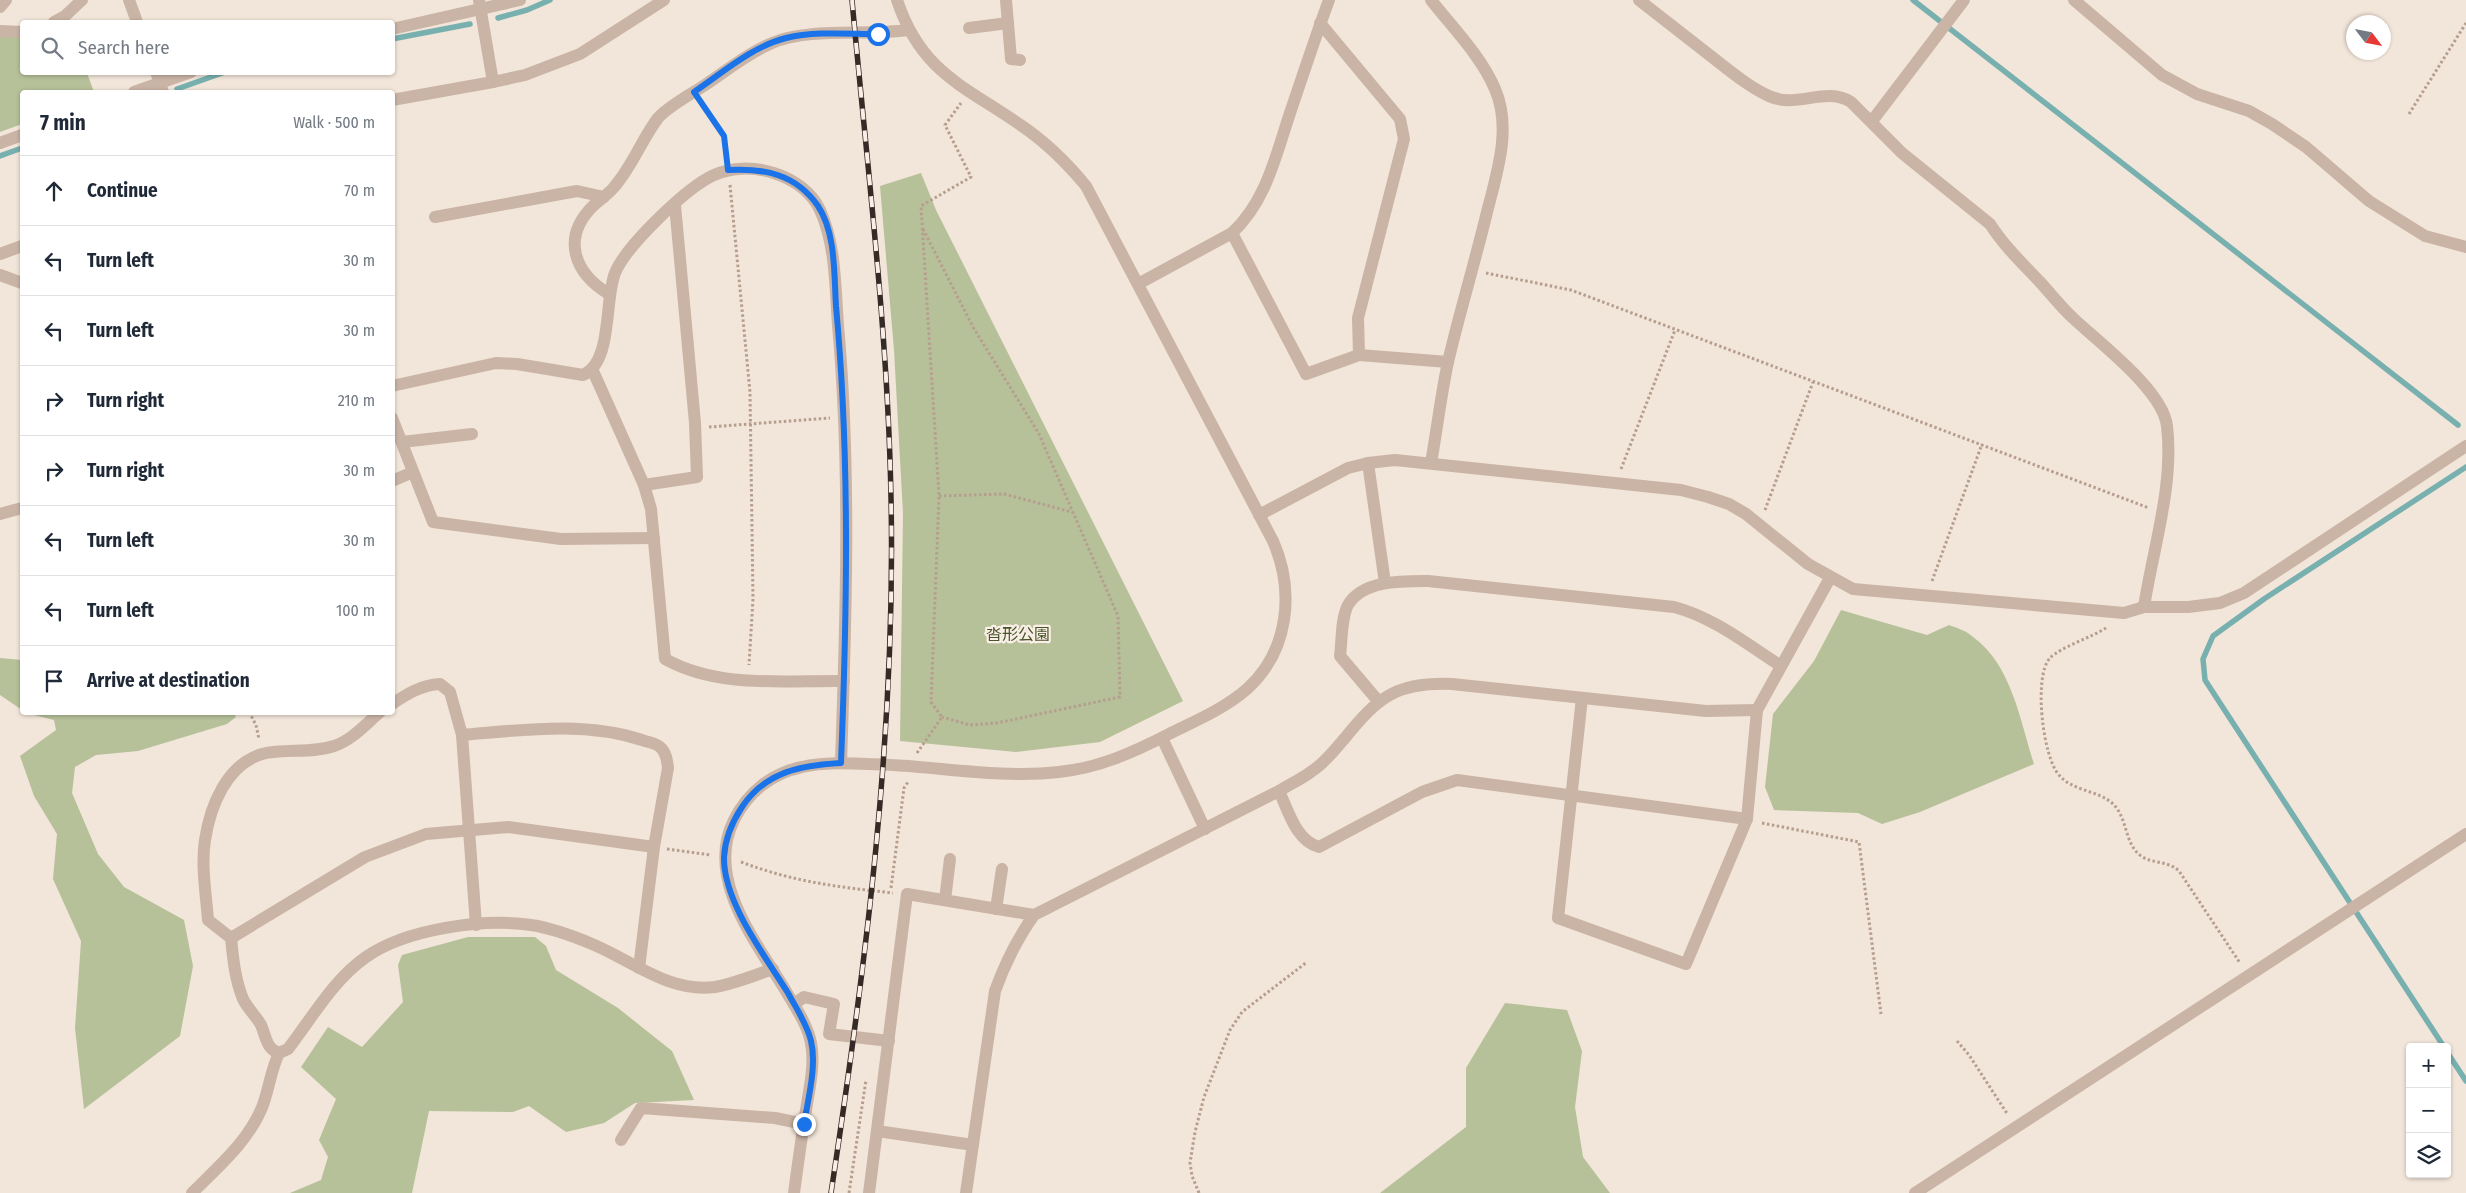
<!DOCTYPE html>
<meta charset="utf-8">
<style>
:root{--surface:#fff;--page:#f6f6f7;--text:#1f2937;--muted:#747a83;--line:#e0e1e3}
body{margin:0;font-family:"Fira Sans Condensed","Noto Sans JP",sans-serif;background:var(--page);color:var(--text)}
.controls{position:absolute;right:15px;bottom:15px;display:grid;overflow:hidden;border-radius:5px;box-shadow:0 1px 4px #0004}
.controls button{width:45px;height:45px;display:grid;place-items:center;padding:0;border:0;border-bottom:1px solid var(--line);background:var(--surface);color:var(--text);font:25px sans-serif}
.compass{position:absolute;left:2346px;top:15px;width:45px;height:45px;border-radius:50%;background:var(--surface);box-shadow:0 1px 4px #0004;rotate:122deg}
.stop{position:absolute;width:15px;height:15px;margin:-11px;border:4px solid #1a73e8;border-radius:50%;background:#fff}
.stop.end{background:#1a73e8;border-color:#fff;box-shadow:0 1px 5px #0008}
.list{margin:0;padding:0;list-style:none}
h2{display:flex;justify-content:space-between;align-items:center;height:65px;margin:0;padding:0 20px;font-size:21px}
h2 small{font-size:16px;font-weight:400;color:var(--muted)}
.list li{display:grid;grid-template-columns:32px 1fr auto;gap:15px;align-items:center;box-sizing:border-box;height:70px;padding:0 20px;border-top:1px solid var(--line)}
.list b{display:block;font-size:19px;white-space:nowrap}
.list em{font-size:16px;font-style:normal;color:var(--muted)}
.icon{flex:none;width:28px;height:28px;fill:none;stroke:currentColor;stroke-width:2;stroke-linecap:round;stroke-linejoin:round}
.map{position:relative;flex:none;width:2466px;height:1193px;overflow:hidden}
.search{position:absolute;background:var(--surface);box-shadow:0 1px 4px #0004;left:20px;top:20px;width:375px;height:55px;display:flex;align-items:center;gap:12px;box-sizing:border-box;padding:0 18px;border-radius:5px;color:var(--muted);font-size:19px}
.panel{position:absolute;background:var(--surface);box-shadow:0 1px 4px #0004;left:20px;top:90px;width:375px;height:625px;border-radius:5px}
.map>svg:first-child{display:block}
</style>
<div class="map">
<svg width="2466" height="1193" viewBox="0 0 2466 1193">
<rect width="100%" height="100%" fill="#f2e5d9"/>
<g fill="#b6c199">
<path d="M 0,34 L 22,35 L 22,72 L 87,73 L 94,92 L 22,92 L 22,124 L 0,132 Z"/>
<path d="M 921,173 L 936,210 L 1183,701 L 1100,742 L 1016,752 L 900,741 L 903,513 L 894,350 L 880,186 Z"/>
<path d="M 1841,610 L 1927,635 L 1949,625 C 1957,628 1967,631 1973,637 C 2012,665 2020,721 2034,764 L 1920,812 L 1882,824 L 1858,813 L 1774,810 L 1765,787 L 1773,714 L 1814,661 Z"/>
<path d="M 0,658 L 22,660 L 22,710 L 0,695 Z"/>
<path d="M 234,713 L 236,717 L 227,724 L 138,751 L 96,755 L 75,767 L 72,793 L 98,854 L 124,887 L 184,920 L 193,966 L 180,1036 L 84,1109 L 75,1028 L 81,941 L 53,879 L 57,834 L 34,796 L 20,756 L 56,730 L 54,720 L 26,713 Z"/>
<path d="M 468,937 L 535,937 L 546,946 L 556,970 L 618,1008 L 672,1051 L 694,1100 L 635,1103 L 604,1123 L 566,1132 L 529,1106 L 513,1112 L 429,1111 L 412,1193 L 290,1193 L 321,1180 L 328,1157 L 319,1140 L 336,1099 L 301,1067 L 328,1027 L 362,1047 L 403,1002 L 398,965 L 402,955 Z"/>
<path d="M 1505,1003 L 1567,1010 L 1582,1051 L 1575,1107 L 1583,1157 L 1610,1193 L 1380,1193 L 1466,1127 L 1466,1068 Z"/>
</g>
<g fill="none" stroke-linecap="round" stroke-linejoin="round">
<g stroke="#77b0af" stroke-width="5.5">
<path d="M 1913,0 L 2458,425"/>
<path d="M 498,18 L 527,10 L 550,0"/>
<path d="M 392,39 L 470,24"/>
<path d="M 177,89 L 225,72"/>
<path d="M 0,156 L 22,148"/>
<path d="M 2444,1047 L 2205,680 L 2203,659 L 2213,636 L 2264,599 L 2466,467"/>
<path d="M 2447,1052 L 2466,1081"/>
</g>
<g stroke="#b69e8f" stroke-width="3" stroke-dasharray="2.5 2.5" stroke-linecap="butt">
<path d="M 703,105 L 724,136 L 727,157"/>
<path d="M 2409,114 L 2466,23"/>
<path d="M 730,185 L 750,392 L 753,599 L 749,665"/>
<path d="M 923,229 L 973,327 L 1039,434 L 1118,616 L 1120,697 L 997,723 L 970,725 L 942,717"/>
<path d="M 1486,273 L 1571,290 L 2149,508"/>
<path d="M 709,427 L 830,418"/>
<path d="M 1621,469 L 1675,330"/>
<path d="M 939,496 L 1004,494 L 1072,512"/>
<path d="M 1765,510 L 1813,382"/>
<path d="M 1932,581 L 1982,444"/>
<path d="M 2106,628 C 2092,637 2059,648 2050,658 C 2033,676 2043,758 2059,775 C 2072,791 2097,790 2112,803 C 2128,817 2124,844 2141,856 C 2152,864 2167,860 2179,871 L 2240,963"/>
<path d="M 249,712 L 256,725 L 259,739"/>
<path d="M 917,753 L 942,717 L 931,702 L 939,496 L 921,206 L 971,177 L 945,125 L 961,103"/>
<path d="M 1762,823 L 1859,842 L 1881,1014"/>
<path d="M 667,849 L 711,855"/>
<path d="M 741,862 C 794,882 838,887 893,893"/>
<path d="M 891,888 L 904,788 L 908,782"/>
<path d="M 1957,1041 L 1969,1055 L 2008,1115"/>
<path d="M 849,1193 L 866,1080"/>
<path d="M 1199,1193 L 1192,1176 L 1190,1163 L 1195,1132 L 1204,1097 L 1230,1030 L 1242,1012 L 1307,962"/>
</g>
<g stroke="#cab4a5" stroke-width="12">
<path d="M 129,0 L 137,22"/>
<path d="M 479,0 L 493,82 L 525,75 L 580,54 L 664,0"/>
<path d="M 1006,0 L 1011,59 L 1020,60"/>
<path d="M 1639,0 C 1663,19 1688,38 1712,57 C 1730,71 1749,87 1769,96 C 1796,109 1826,86 1851,102 L 1902,153 L 1990,224 C 2004,246 2022,263 2040,282 C 2051,294 2061,307 2073,318 C 2098,342 2163,390 2167,426 C 2174,486 2153,548 2144,607"/>
<path d="M 2074,0 L 2162,75 L 2197,94 L 2249,111 L 2272,124 L 2306,147 L 2369,201 L 2425,236 L 2466,247"/>
<path d="M 0,7 L 6,0"/>
<path d="M 54,22 L 65,16 L 82,0"/>
<path d="M 1320,23 L 1400,119 L 1404,139 L 1358,318 L 1359,355"/>
<path d="M 969,28 L 1008,23"/>
<path d="M 392,29 L 520,0"/>
<path d="M 0,31 L 22,32"/>
<path d="M 156,72 L 163,92"/>
<path d="M 134,92 L 191,72"/>
<path d="M 392,100 L 493,82"/>
<path d="M 1872,121 L 1964,0"/>
<path d="M 0,143 L 22,135"/>
<path d="M 435,217 L 577,191 L 604,197"/>
<path d="M 1232,233 L 1306,374 L 1359,355 L 1448,362"/>
<path d="M 0,254 L 22,246"/>
<path d="M 0,275 L 22,283"/>
<path d="M 1138,284 L 1232,233 C 1266,202 1276,155 1290,113 C 1303,75 1315,38 1329,0"/>
<path d="M 609,294 C 574,273 561,238 593,206 C 600,199 609,194 615,186 C 633,165 642,139 658,118 C 670,105 690,95 705,85 C 726,71 748,53 772,43 C 809,27 867,36 908,30"/>
<path d="M 593,371 L 644,485 L 651,509 L 665,659 C 719,689 784,680 844,681"/>
<path d="M 392,386 L 496,363 L 517,364 L 583,375 C 613,362 604,301 615,273 C 626,246 687,187 714,175 C 749,159 803,174 820,210 C 836,245 835,287 838,325 C 851,470 846,617 841,763"/>
<path d="M 392,418 L 433,522 L 561,539 L 654,538"/>
<path d="M 402,442 L 472,434"/>
<path d="M 1368,463 L 1385,583"/>
<path d="M 1431,463 C 1437,429 1441,395 1448,362 C 1460,311 1475,262 1487,212 C 1497,173 1512,128 1495,89 C 1481,56 1453,28 1431,0"/>
<path d="M 392,481 L 413,472"/>
<path d="M 644,485 L 697,477 L 695,423 L 675,205"/>
<path d="M 0,514 L 22,508"/>
<path d="M 1259,515 L 1348,468 L 1368,463 L 1395,460 L 1681,490 L 1708,497 L 1729,504 L 1746,514 L 1808,564 L 1853,589 L 2124,613 L 2144,607 L 2188,607 L 2220,603 L 2244,593 L 2466,446"/>
<path d="M 1582,698 L 1558,918 L 1686,964 L 1747,819 L 1757,710 L 1830,578"/>
<path d="M 1379,702 L 1340,656 C 1342,641 1341,618 1348,605 C 1363,580 1402,581 1428,581 L 1674,607 C 1713,617 1748,645 1781,666"/>
<path d="M 392,704 C 407,694 421,685 440,684 L 450,692 L 462,735 L 476,925"/>
<path d="M 462,735 C 522,730 584,721 642,740 C 647,742 656,743 660,747 C 666,752 667,760 668,768 L 654,847 L 639,968"/>
<path d="M 1162,738 L 1205,829"/>
<path d="M 1279,791 C 1288,810 1296,841 1319,847 L 1422,792 L 1457,780 L 1747,819"/>
<path d="M 945,900 L 950,859"/>
<path d="M 996,909 L 1002,869"/>
<path d="M 231,938 L 365,857 L 426,834 L 508,827 L 654,847"/>
<path d="M 794,1004 L 804,997 L 834,1004 L 829,1034 L 889,1041"/>
<path d="M 279,1053 C 266,1049 266,1036 261,1025 C 256,1016 248,1009 243,999 C 235,980 233,958 231,938 L 208,920 C 206,894 201,865 205,840 C 210,807 226,765 262,754 C 285,748 311,754 334,746 C 351,741 366,724 380,712"/>
<path d="M 877,1131 L 973,1145"/>
<path d="M 621,1140 L 641,1108 L 775,1118 L 804,1124"/>
<path d="M 192,1193 C 219,1166 249,1141 263,1105 C 269,1088 271,1070 279,1053 L 288,1049 C 312,1018 333,980 366,957 C 406,929 483,918 531,925 C 552,928 573,936 592,944 C 633,961 669,993 715,987 C 734,984 755,975 773,969"/>
<path d="M 794,1193 C 798,1163 802,1134 807,1104 C 810,1085 815,1063 811,1043 C 808,1026 796,1008 787,993 C 758,944 704,880 734,820 C 748,792 772,773 802,767 C 824,762 847,763 869,764 C 932,765 996,779 1059,772 C 1099,768 1134,752 1169,734 C 1195,721 1224,709 1247,689 C 1289,651 1295,591 1273,541 L 1086,186 C 1067,163 1047,143 1022,126 C 965,86 921,73 897,0"/>
<path d="M 869,1193 L 907,894 L 1034,915"/>
<path d="M 966,1193 L 995,991 C 1005,963 1017,939 1034,915 L 1279,791 C 1290,784 1302,779 1312,771 C 1325,763 1335,749 1345,738 C 1379,696 1397,682 1452,684 L 1706,711 L 1757,710"/>
<path d="M 1915,1193 L 2466,834"/>
</g>
<defs>
<path id="rail" d="M 831,1193 C 866,963 896,732 891,498 C 888,332 867,166 852,0"/>
</defs>
<use href="#rail" stroke="#362a26" stroke-width="5.5"/>
<use href="#rail" stroke="#faefe6" stroke-width="4" stroke-dasharray="11" stroke-linecap="butt"/>
</g>
<g fill="none" stroke-linecap="round" stroke-linejoin="round">
<path stroke="#1a73e8" stroke-width="6" d="M 804,1124 C 808,1099 817,1066 811,1041 C 807,1024 796,1008 788,993 C 765,956 723,901 724,857 C 725,839 732,822 742,807 C 765,772 801,765 841,763 C 847,611 850,458 836,306 C 834,275 836,233 818,206 C 796,174 764,168 728,170 L 724,136 L 694,92 C 722,73 753,46 786,38 C 815,31 849,34 878,34"/>
</g>
<g text-anchor="middle" dominant-baseline="central" stroke-width="4.5" stroke-linejoin="round" paint-order="stroke">
<g font-size="16" fill="#48552a" stroke="#faefe6">
<text x="1018" y="634">沓形公園</text>
</g>
</g>
</svg>
<div class="controls">
<button>+</button>
<button>−</button>
<button><svg class="icon" aria-label="layers" viewBox="0 0 24 24"><path d="M12 4l9 5-9 5-9-5zM3 14l9 5 9-5"/></svg></button>
</div>
<svg class="compass" viewBox="-18 -18 36 36"><path d="M0-13l5 13h-10z" fill="#e53935"/><path d="M0 13l5-13h-10z" fill="#747a83"/></svg>
<div class="stop" style="left:878px;top:34px"></div>
<div class="stop end" style="left:804px;top:1124px"></div>
<div class="search"><svg class="icon" aria-label="search" viewBox="0 0 24 24"><circle cx="10" cy="10" r="6"/><path d="M15 15l6 6"/></svg>Search here</div>
<section class="panel">
<h2>7 min<small>Walk · 500 m</small></h2>
<ul class="list">
<li><svg class="icon" aria-label="ahead" viewBox="0 0 24 24"><path d="M12 20V5M6 11l6-6 6 6"/></svg><div><b>Continue</b></div><em>70 m</em></li>
<li><svg class="icon" aria-label="left" viewBox="0 0 24 24"><path d="M17 20v-9H6M10 6l-5 5 5 5"/></svg><div><b>Turn left</b></div><em>30 m</em></li>
<li><svg class="icon" aria-label="left" viewBox="0 0 24 24"><path d="M17 20v-9H6M10 6l-5 5 5 5"/></svg><div><b>Turn left</b></div><em>30 m</em></li>
<li><svg class="icon" aria-label="right" viewBox="0 0 24 24"><path d="M7 20v-9h11M14 6l5 5-5 5"/></svg><div><b>Turn right</b></div><em>210 m</em></li>
<li><svg class="icon" aria-label="right" viewBox="0 0 24 24"><path d="M7 20v-9h11M14 6l5 5-5 5"/></svg><div><b>Turn right</b></div><em>30 m</em></li>
<li><svg class="icon" aria-label="left" viewBox="0 0 24 24"><path d="M17 20v-9H6M10 6l-5 5 5 5"/></svg><div><b>Turn left</b></div><em>30 m</em></li>
<li><svg class="icon" aria-label="left" viewBox="0 0 24 24"><path d="M17 20v-9H6M10 6l-5 5 5 5"/></svg><div><b>Turn left</b></div><em>100 m</em></li>
<li><svg class="icon" aria-label="arrive" viewBox="0 0 24 24"><path d="M6 21V4h12l-3 4 3 4H6"/></svg><div><b>Arrive at destination</b></div></li>
</ul>
</section>
</div>
